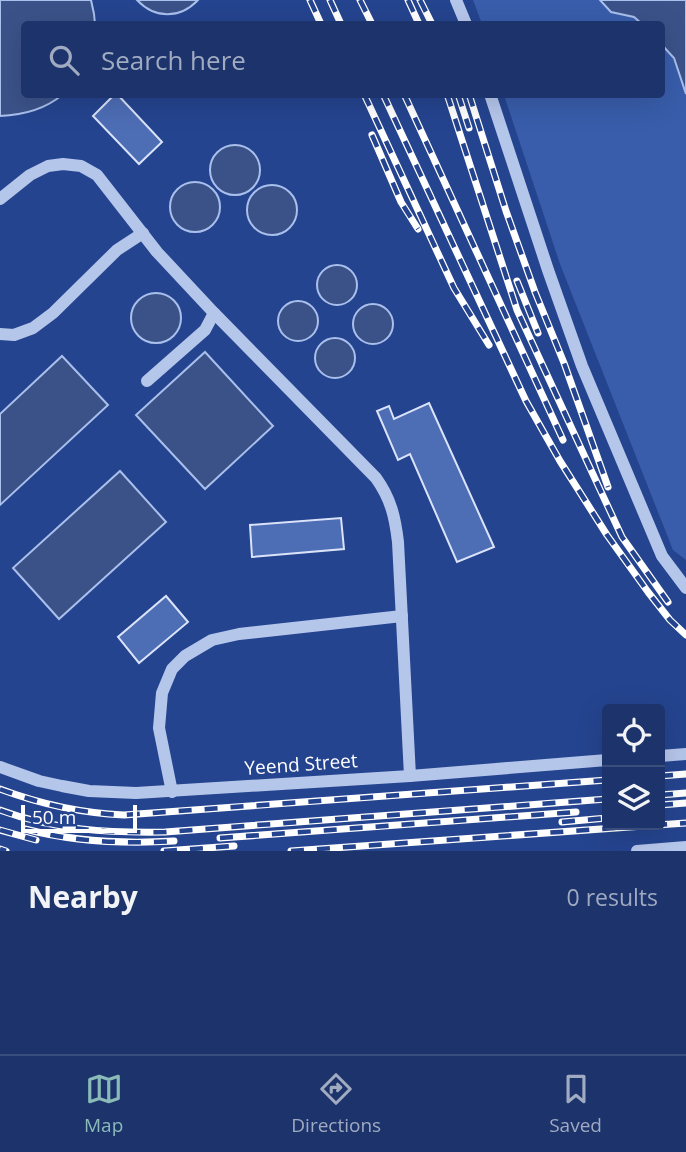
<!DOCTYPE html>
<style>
:root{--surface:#1c336b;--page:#253b71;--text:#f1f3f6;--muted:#a0aac1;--line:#3a4e7e;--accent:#8bbbb9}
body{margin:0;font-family:"Open Sans",sans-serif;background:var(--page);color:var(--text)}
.controls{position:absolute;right:21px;bottom:21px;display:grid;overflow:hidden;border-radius:7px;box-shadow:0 7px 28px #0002}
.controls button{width:63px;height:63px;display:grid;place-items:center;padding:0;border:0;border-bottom:2px solid var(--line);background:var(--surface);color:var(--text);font:35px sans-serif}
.scale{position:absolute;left:21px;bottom:18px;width:116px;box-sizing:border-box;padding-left:7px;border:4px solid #fff;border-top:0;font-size:19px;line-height:24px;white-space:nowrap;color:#fff;-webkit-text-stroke:5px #25448f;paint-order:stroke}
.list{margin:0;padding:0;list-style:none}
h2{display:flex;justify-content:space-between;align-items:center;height:91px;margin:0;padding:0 28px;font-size:30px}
h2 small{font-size:23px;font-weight:400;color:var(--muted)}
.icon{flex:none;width:38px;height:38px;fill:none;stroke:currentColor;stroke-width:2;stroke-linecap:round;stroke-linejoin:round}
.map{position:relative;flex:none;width:686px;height:851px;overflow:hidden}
.search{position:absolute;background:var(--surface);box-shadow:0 7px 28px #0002;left:21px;right:21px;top:21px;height:77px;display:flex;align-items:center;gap:18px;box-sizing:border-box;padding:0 24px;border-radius:7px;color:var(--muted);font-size:26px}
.sheet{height:203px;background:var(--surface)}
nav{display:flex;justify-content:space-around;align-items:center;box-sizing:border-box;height:98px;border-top:2px solid var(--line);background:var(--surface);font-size:19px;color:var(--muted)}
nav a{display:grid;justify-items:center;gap:4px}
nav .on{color:var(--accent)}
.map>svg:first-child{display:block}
</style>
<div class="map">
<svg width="686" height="851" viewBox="0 0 686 851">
<rect width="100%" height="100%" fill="#25448f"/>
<g fill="#395dab">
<path d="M 473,0 L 600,0 L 611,12 L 634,17 L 642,24 L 482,24 Z"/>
<path d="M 662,45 L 674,58 L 686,94 L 686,560 L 673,550 L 560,264 L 504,95 L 662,94 Z"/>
</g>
<g fill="#3b5289" stroke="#a9bfec" stroke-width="2">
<path d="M 0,0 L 91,0 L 94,14 L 95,24 L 24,24 L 24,94 L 62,95 C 44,110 23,115 0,116 Z"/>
<path d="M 137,0 L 198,0 C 180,19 155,19 137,0 Z"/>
<path d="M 600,0 L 686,0 L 686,94 L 674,58 L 662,45 L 662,24 L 642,24 L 634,17 L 611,12 Z"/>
<circle cx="235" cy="170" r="25"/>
<circle cx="195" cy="207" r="25"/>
<circle cx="272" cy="210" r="25"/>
<circle cx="337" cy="285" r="20"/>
<circle cx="156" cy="318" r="25"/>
<circle cx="298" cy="321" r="20"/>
<circle cx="373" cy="324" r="20"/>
<circle cx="335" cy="358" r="20"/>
<path d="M 205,352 L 273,426 L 205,489 L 136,415 Z"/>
<path d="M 62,356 L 108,405 L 0,505 L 0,414 Z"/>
<path d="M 120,471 L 166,522 L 59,619 L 13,568 Z"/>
</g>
<g fill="#4d6db5" stroke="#dae3f9" stroke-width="2">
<path d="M 115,94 L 117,94 L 162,142 L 139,164 L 93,116 Z"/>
<path d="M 429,403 L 494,547 L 457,562 L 410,454 L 398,460 L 377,411 L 389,406 L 394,419 Z"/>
<path d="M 341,518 L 344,549 L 252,557 L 250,525 Z"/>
<path d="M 166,596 L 188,622 L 139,663 L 118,637 Z"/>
</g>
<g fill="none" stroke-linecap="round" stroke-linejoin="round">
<g stroke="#b5c6eb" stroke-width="12">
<path d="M 456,0 L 466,24"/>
<path d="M 490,94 L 548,270 L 582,366 L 662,556 L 686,588"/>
<path d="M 0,199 L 30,175 L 48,166 L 63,164 L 81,166 L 97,175 L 157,252 L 214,313 L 376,478 C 391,499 395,517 398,542 L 410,776"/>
<path d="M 0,334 L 14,335 L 33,328 L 53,313 L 117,250 L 143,233"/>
<path d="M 147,381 L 205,330 L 214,313"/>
<path d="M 660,756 L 686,754"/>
<path d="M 0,767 L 39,781 L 62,786 L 89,791 L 136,793 L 410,776 L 607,760"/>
<path d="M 172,792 L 159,728 L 162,693 L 172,669 L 185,656 L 212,640 L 239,634 L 402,616"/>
<path d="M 637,851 L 686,847"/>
</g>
<defs>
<g id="rail">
<path d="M 310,0 L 321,24"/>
<path d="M 330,0 L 341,24"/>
<path d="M 360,0 L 372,24"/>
<path d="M 408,0 L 419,24"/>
<path d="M 420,0 L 432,24"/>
<path d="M 364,94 L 454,288 L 489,345"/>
<path d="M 383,94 L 526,401 L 560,461 L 607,535 L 648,592 L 670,620 L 686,635"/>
<path d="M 404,94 L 563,440"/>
<path d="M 447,94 L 517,310 L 622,537 L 668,602"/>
<path d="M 458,94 L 469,128"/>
<path d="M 469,94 L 506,211 L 535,292 L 564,363 L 608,487"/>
<path d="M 372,135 L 401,202 L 418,229"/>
<path d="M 517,281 L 538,333"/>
<path d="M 660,776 L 686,774"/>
<path d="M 0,789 C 40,804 81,813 124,815 L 607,780"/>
<path d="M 660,795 L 686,793"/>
<path d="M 660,805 L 686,803"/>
<path d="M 0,810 C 54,830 108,833 165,832 L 607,799"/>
<path d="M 562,822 L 607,818"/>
<path d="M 25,829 C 75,842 124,844 174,841"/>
<path d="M 0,830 L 36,840"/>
<path d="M 220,838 L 576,812"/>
<path d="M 0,849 L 6,851"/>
<path d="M 164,851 L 234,846"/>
<path d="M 291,851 L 686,823"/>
</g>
</defs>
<use href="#rail" stroke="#fff" stroke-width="7"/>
<use href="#rail" stroke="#25448f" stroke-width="4.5" stroke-dasharray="13" stroke-linecap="butt"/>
</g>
<g text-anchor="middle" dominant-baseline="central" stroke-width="5" stroke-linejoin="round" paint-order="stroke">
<g font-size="19" fill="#fff" stroke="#25448f">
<text transform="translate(301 764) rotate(-4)">Yeend Street</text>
</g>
</g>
</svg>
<div class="controls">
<button><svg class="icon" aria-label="locate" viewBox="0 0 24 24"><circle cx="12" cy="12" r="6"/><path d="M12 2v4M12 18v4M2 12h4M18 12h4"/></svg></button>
<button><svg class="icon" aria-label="layers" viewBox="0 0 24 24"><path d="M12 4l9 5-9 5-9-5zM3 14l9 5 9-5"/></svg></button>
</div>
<div class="scale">50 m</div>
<div class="search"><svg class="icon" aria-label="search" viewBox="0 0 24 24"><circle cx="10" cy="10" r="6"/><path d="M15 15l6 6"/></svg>Search here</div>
</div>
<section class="sheet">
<h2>Nearby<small>0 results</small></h2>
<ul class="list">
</ul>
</section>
<nav>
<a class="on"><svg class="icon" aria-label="map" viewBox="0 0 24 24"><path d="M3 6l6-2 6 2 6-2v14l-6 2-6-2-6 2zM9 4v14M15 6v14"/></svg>Map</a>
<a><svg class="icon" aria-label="directions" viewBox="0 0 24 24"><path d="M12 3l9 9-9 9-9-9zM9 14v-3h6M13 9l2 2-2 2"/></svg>Directions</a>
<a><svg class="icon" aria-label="saved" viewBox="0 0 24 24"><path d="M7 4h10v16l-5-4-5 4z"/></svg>Saved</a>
</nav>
